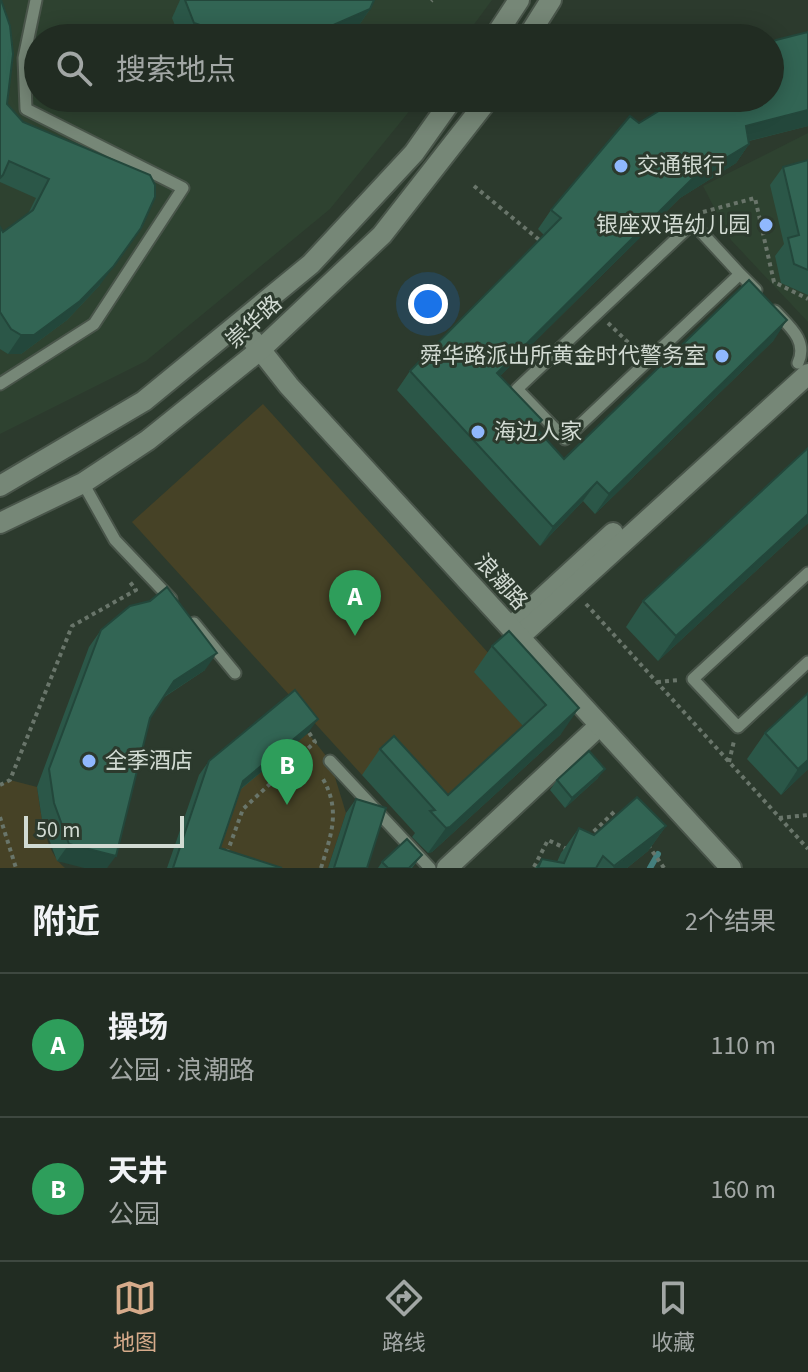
<!DOCTYPE html>
<html lang="zh">
<meta charset="utf-8">
<style>
:root{--surface:#212c22;--page:#2d382f;--text:#f1f3f6;--muted:#a2a7a5;--line:#3e4840;--accent:#d6ab8b}
body{margin:0;font-family:"Source Sans 3","Noto Sans SC",sans-serif;background:var(--page);color:var(--text)}
.scale{position:absolute;left:24px;bottom:20px;width:160px;box-sizing:border-box;padding-left:8px;border:4px solid #d2dbd3;border-top:0;font-size:22px;line-height:28px;white-space:nowrap;color:#d2dbd3;-webkit-text-stroke:6px #2c3a2d;paint-order:stroke}
.you{position:absolute;left:428px;top:304px;width:28px;height:28px;margin:-20px;border:6px solid #fff;border-radius:50%;background:#1a73e8;box-shadow:0 0 0 12px #1a73e833}
.badge{display:grid;place-items:center;width:52px;height:52px;border-radius:50%;background:var(--accent);color:#fff;font-size:26px;font-weight:700}
.pin{position:absolute;translate:-50% -66px;filter:drop-shadow(0 2px 4px #0008)}
.pin::after{content:'';position:absolute;top:42px;width:28px;height:24px;background:inherit;clip-path:polygon(0 0,100% 0,50% 100%)}
.list{margin:0;padding:0;list-style:none}
h2{display:flex;justify-content:space-between;align-items:center;height:104px;margin:0;padding:0 32px;font-size:34px}
h2 small{font-size:26px;font-weight:400;color:var(--muted)}
.list li{display:grid;grid-template-columns:52px 1fr auto;gap:24px;align-items:center;box-sizing:border-box;height:144px;padding:0 32px;border-top:2px solid var(--line)}
.list b{display:block;font-size:30px;white-space:nowrap}
.list p{margin:0;font-size:26px;white-space:nowrap;color:var(--muted)}
.list em{font-size:26px;font-style:normal;color:var(--muted)}
.icon{flex:none;width:44px;height:44px;fill:none;stroke:currentColor;stroke-width:2;stroke-linecap:round;stroke-linejoin:round}
.map{position:relative;flex:none;width:808px;height:868px;overflow:hidden}
.search{position:absolute;background:var(--surface);box-shadow:0 4px 20px #0003;left:24px;right:24px;top:24px;height:88px;display:flex;align-items:center;gap:20px;box-sizing:border-box;padding:0 28px;border-radius:44px;color:var(--muted);font-size:30px}
.sheet{height:392px;background:var(--surface)}
nav{display:flex;justify-content:space-around;align-items:center;box-sizing:border-box;height:112px;border-top:2px solid var(--line);background:var(--surface);font-size:22px;color:var(--muted)}
nav a{display:grid;justify-items:center;gap:4px}
nav .on{color:var(--accent)}
.map>svg:first-child{display:block}
</style>
<div class="map">
<svg width="808" height="868" viewBox="0 0 808 868">
<rect width="100%" height="100%" fill="#2c3a2d"/>
<g fill="#2e4230">
<path d="M 0,0 L 492,0 L 464,38 L 38,38 L 38,98 L 420,98 L 330,209 L 146,361 L 0,434 Z"/>
<path d="M 808,133 L 808,322 L 731,240 L 703,186 Z"/>
</g>
<g fill="#464226">
<path d="M 263,404 L 491,656 L 475,672 L 528,731 L 430,820 L 376,762 L 362,775 L 132,522 Z"/>
<path d="M 308,733 L 330,761 L 346,813 L 328,868 L 227,868 L 210,862 L 232,796 Z"/>
<path d="M 10,780 L 37,787 C 41,812 44,851 65,868 L 0,868 L 0,785 Z"/>
</g>
<g fill="none" stroke-linecap="round" stroke-linejoin="round">
<path stroke="#447f7d" stroke-width="6" d="M 650,868 L 658,854"/>
<defs>
<g id="service">
<path d="M 740,274 L 693,223 L 517,389 L 565,439 L 740,274 L 756,290"/>
<path d="M 775,311 C 790,327 808,341 798,363"/>
<path d="M 0,384 L 94,324 L 183,188 L 26,109 L 24,58 L 36,0"/>
<path d="M 83,483 L 115,540 L 171,599"/>
<path d="M 808,573 L 693,679 L 738,727 L 808,662"/>
<path d="M 194,623 L 235,673"/>
<path d="M 330,761 L 430,868"/>
</g>
<g id="minor">
<path d="M 515,623 L 613,533"/>
<path d="M 518,638 L 808,374"/>
<path d="M 447,868 L 599,726"/>
</g>
<g id="secondary">
<path d="M 494,38 L 519,0"/>
<path d="M 527,38 L 551,0"/>
<path d="M 240,324 L 289,386 L 731,868"/>
<path d="M 0,486 L 144,401 L 311,264 L 414,153 L 453,98"/>
<path d="M 0,523 L 83,483 L 148,440 L 260,350 L 382,235 L 489,98"/>
</g>
</defs>
<use href="#service" stroke="#49554a" stroke-width="15"/>
<use href="#minor" stroke="#49554a" stroke-width="24"/>
<use href="#secondary" stroke="#49554a" stroke-width="24"/>
<g stroke="#69756a" stroke-width="4" stroke-dasharray="4 4" stroke-linecap="butt">
<path d="M 431,1 L 432,0"/>
<path d="M 474,186 L 543,243"/>
<path d="M 703,212 L 755,198 L 774,282 L 808,299"/>
<path d="M 608,323 L 636,350"/>
<path d="M 586,604 L 808,849"/>
<path d="M 657,682 L 679,680"/>
<path d="M 729,762 L 734,741"/>
<path d="M 0,785 L 10,780 L 72,626 L 136,590 L 130,582"/>
<path d="M 0,817 L 16,868"/>
<path d="M 779,818 L 808,815"/>
<path d="M 588,837 L 614,812 L 619,816"/>
<path d="M 648,845 L 664,868"/>
<path d="M 227,853 L 243,809 L 315,742 L 306,728"/>
<path d="M 534,867 L 548,840 L 569,850"/>
<path d="M 321,868 C 331,835 341,811 323,779"/>
</g>
<use href="#service" stroke="#768777" stroke-width="11"/>
<use href="#minor" stroke="#768777" stroke-width="20"/>
<use href="#secondary" stroke="#768777" stroke-width="20"/>
</g>
<g fill="#2b5748">
<path d="M 0,0 L 7,104 L 23,122 L 100,285 L 67,320 L 21,354 L 8,354 L 0,349 L 0,227 L 3,232 L 28,214 L 36,198 L 0,182 Z"/>
<path d="M 180,0 L 374,0 L 370,9 L 357,28 L 334,38 L 180,38 L 172,18 Z"/>
<path d="M 639,123 L 808,126 L 749,141 L 749,144 L 736,163 L 680,198 L 500,376 L 536,429 L 564,459 L 774,340 L 595,514 L 583,501 L 540,546 L 397,390 L 410,371 L 544,235 L 538,229 L 551,210 Z"/>
<path d="M 808,160 L 808,295 L 781,283 L 775,256 L 784,244 L 770,185 L 783,167 Z"/>
<path d="M 808,448 L 808,523 L 658,661 L 626,627 L 643,601 Z"/>
<path d="M 101,630 L 205,670 L 163,698 L 150,718 L 107,868 L 57,861 L 42,820 L 37,787 L 89,647 Z"/>
<path d="M 509,631 L 561,734 L 432,852 L 428,853 L 412,837 L 415,833 L 362,775 L 380,749 L 448,795 L 523,726 L 474,672 L 492,646 Z"/>
<path d="M 308,733 L 240,790 L 220,848 L 282,868 L 167,868 L 199,775 L 209,761 Z"/>
<path d="M 765,733 L 808,769 L 781,795 L 747,759 Z"/>
<path d="M 598,778 L 565,808 L 550,790 L 557,780 Z"/>
<path d="M 356,799 L 367,868 L 328,868 L 346,813 Z"/>
<path d="M 666,826 L 648,851 L 627,868 L 535,868 L 542,859 L 557,862 L 561,853 L 579,828 L 594,835 Z"/>
<path d="M 422,855 L 412,868 L 378,868 L 382,862 Z"/>
</g>
<g fill="#23473b">
<path d="M 370,9 L 357,28 L 334,38 L 282,38 Z"/>
<path d="M 194,23 L 252,38 L 184,38 Z"/>
<path d="M 808,110 L 808,126 L 732,145 L 746,126 Z"/>
<path d="M 749,144 L 736,163 L 680,198 L 483,393 L 497,373 L 693,178 Z"/>
<path d="M 141,228 L 100,285 L 67,320 L 21,354 L 8,354 L 21,335 Z"/>
<path d="M 787,320 L 774,340 L 595,514 L 609,494 Z"/>
<path d="M 597,482 L 583,501 L 540,546 L 553,527 Z"/>
<path d="M 808,514 L 808,523 L 658,661 L 676,636 Z"/>
<path d="M 217,653 L 205,670 L 162,698 L 174,681 Z"/>
<path d="M 579,708 L 561,734 L 432,852 L 428,853 L 446,828 Z"/>
<path d="M 318,719 L 308,733 L 232,796 L 243,781 Z"/>
<path d="M 808,760 L 808,769 L 781,795 L 798,769 Z"/>
<path d="M 605,769 L 598,778 L 565,808 L 572,798 Z"/>
<path d="M 666,826 L 648,851 L 627,868 L 613,868 Z"/>
<path d="M 69,844 L 116,856 L 107,868 L 84,868 L 57,861 Z"/>
</g>
<g fill="#326554" stroke="#23473b" stroke-width="2">
<path d="M 0,0 L 1,0 L 10,26 L 13,54 L 7,104 L 23,122 L 150,175 L 155,185 L 155,197 L 141,228 L 113,267 L 80,301 L 34,335 L 21,335 L 11,329 L 0,312 L 0,227 L 3,232 L 33,210 L 49,179 L 9,161 L 3,175 L 0,178 Z"/>
<path d="M 185,0 L 374,0 L 370,9 L 322,30 L 282,38 L 252,38 L 230,35 L 194,23 Z"/>
<path d="M 808,32 L 808,110 L 746,126 L 749,144 L 693,178 L 497,373 L 542,420 L 535,427 L 564,459 L 749,280 L 787,320 L 609,494 L 597,482 L 553,527 L 410,371 L 561,218 L 551,210 L 630,116 L 639,123 L 680,98 L 770,98 L 770,44 L 776,40 Z"/>
<path d="M 808,160 L 808,270 L 794,264 L 788,238 L 799,235 L 783,167 Z"/>
<path d="M 808,448 L 808,514 L 676,636 L 643,601 Z"/>
<path d="M 167,587 L 217,653 L 174,681 L 150,718 L 116,856 L 69,844 L 54,803 L 49,769 L 101,630 L 130,606 L 150,601 Z"/>
<path d="M 509,631 L 579,708 L 450,827 L 446,828 L 430,811 L 435,810 L 380,749 L 394,736 L 448,795 L 546,705 L 492,646 Z"/>
<path d="M 295,690 L 318,719 L 243,781 L 220,848 L 282,868 L 173,868 L 209,761 Z"/>
<path d="M 808,693 L 808,760 L 798,769 L 765,733 Z"/>
<path d="M 589,751 L 605,769 L 572,798 L 557,780 Z"/>
<path d="M 637,797 L 666,826 L 614,866 L 603,856 L 596,868 L 538,868 L 542,859 L 564,863 L 579,828 L 594,835 Z"/>
<path d="M 356,799 L 386,808 L 367,868 L 334,868 Z"/>
<path d="M 407,839 L 422,855 L 409,868 L 388,868 L 382,862 Z"/>
</g>
<g fill="#90b8fd" stroke="#2c3a2d" stroke-width="3">
<circle cx="621" cy="166" r="8"/>
<circle cx="766" cy="225" r="8"/>
<circle cx="722" cy="356" r="8"/>
<circle cx="478" cy="432" r="8"/>
<circle cx="89" cy="761" r="8"/>
</g>
<g text-anchor="middle" dominant-baseline="central" stroke-width="6" stroke-linejoin="round" paint-order="stroke">
<g font-size="22" fill="#d2dbd3" stroke="#2c3a2d" text-anchor="start">
<text x="637" y="166">交通银行</text>
<text x="750" y="225" text-anchor="end">银座双语幼儿园</text>
<text x="706" y="356" text-anchor="end">舜华路派出所黄金时代警务室</text>
<text x="494" y="432">海边人家</text>
<text x="105" y="761">全季酒店</text>
</g>
<g font-size="22" fill="#d2dbd3" stroke="#2c3a2d">
<text transform="translate(254 322) rotate(-42)">崇华路</text>
<text transform="translate(501 582) rotate(48)">浪潮路</text>
</g>
</g>
</svg>
<div class="scale">50 m</div>
<div class="you"></div>
<div class="pin badge" style="left:355px;top:636px;background:#2e9e5b">A</div>
<div class="pin badge" style="left:287px;top:805px;background:#2e9e5b">B</div>
<div class="search"><svg class="icon" aria-label="search" viewBox="0 0 24 24"><circle cx="10" cy="10" r="6"/><path d="M15 15l6 6"/></svg>搜索地点</div>
</div>
<section class="sheet">
<h2>附近<small>2个结果</small></h2>
<ul class="list">
<li><span class="badge" style="background:#2e9e5b">A</span><div><b>操场</b><p>公园 · 浪潮路</p></div><em>110 m</em></li>
<li><span class="badge" style="background:#2e9e5b">B</span><div><b>天井</b><p>公园</p></div><em>160 m</em></li>
</ul>
</section>
<nav>
<a class="on"><svg class="icon" aria-label="map" viewBox="0 0 24 24"><path d="M3 6l6-2 6 2 6-2v14l-6 2-6-2-6 2zM9 4v14M15 6v14"/></svg>地图</a>
<a><svg class="icon" aria-label="directions" viewBox="0 0 24 24"><path d="M12 3l9 9-9 9-9-9zM9 14v-3h6M13 9l2 2-2 2"/></svg>路线</a>
<a><svg class="icon" aria-label="saved" viewBox="0 0 24 24"><path d="M7 4h10v16l-5-4-5 4z"/></svg>收藏</a>
</nav>
